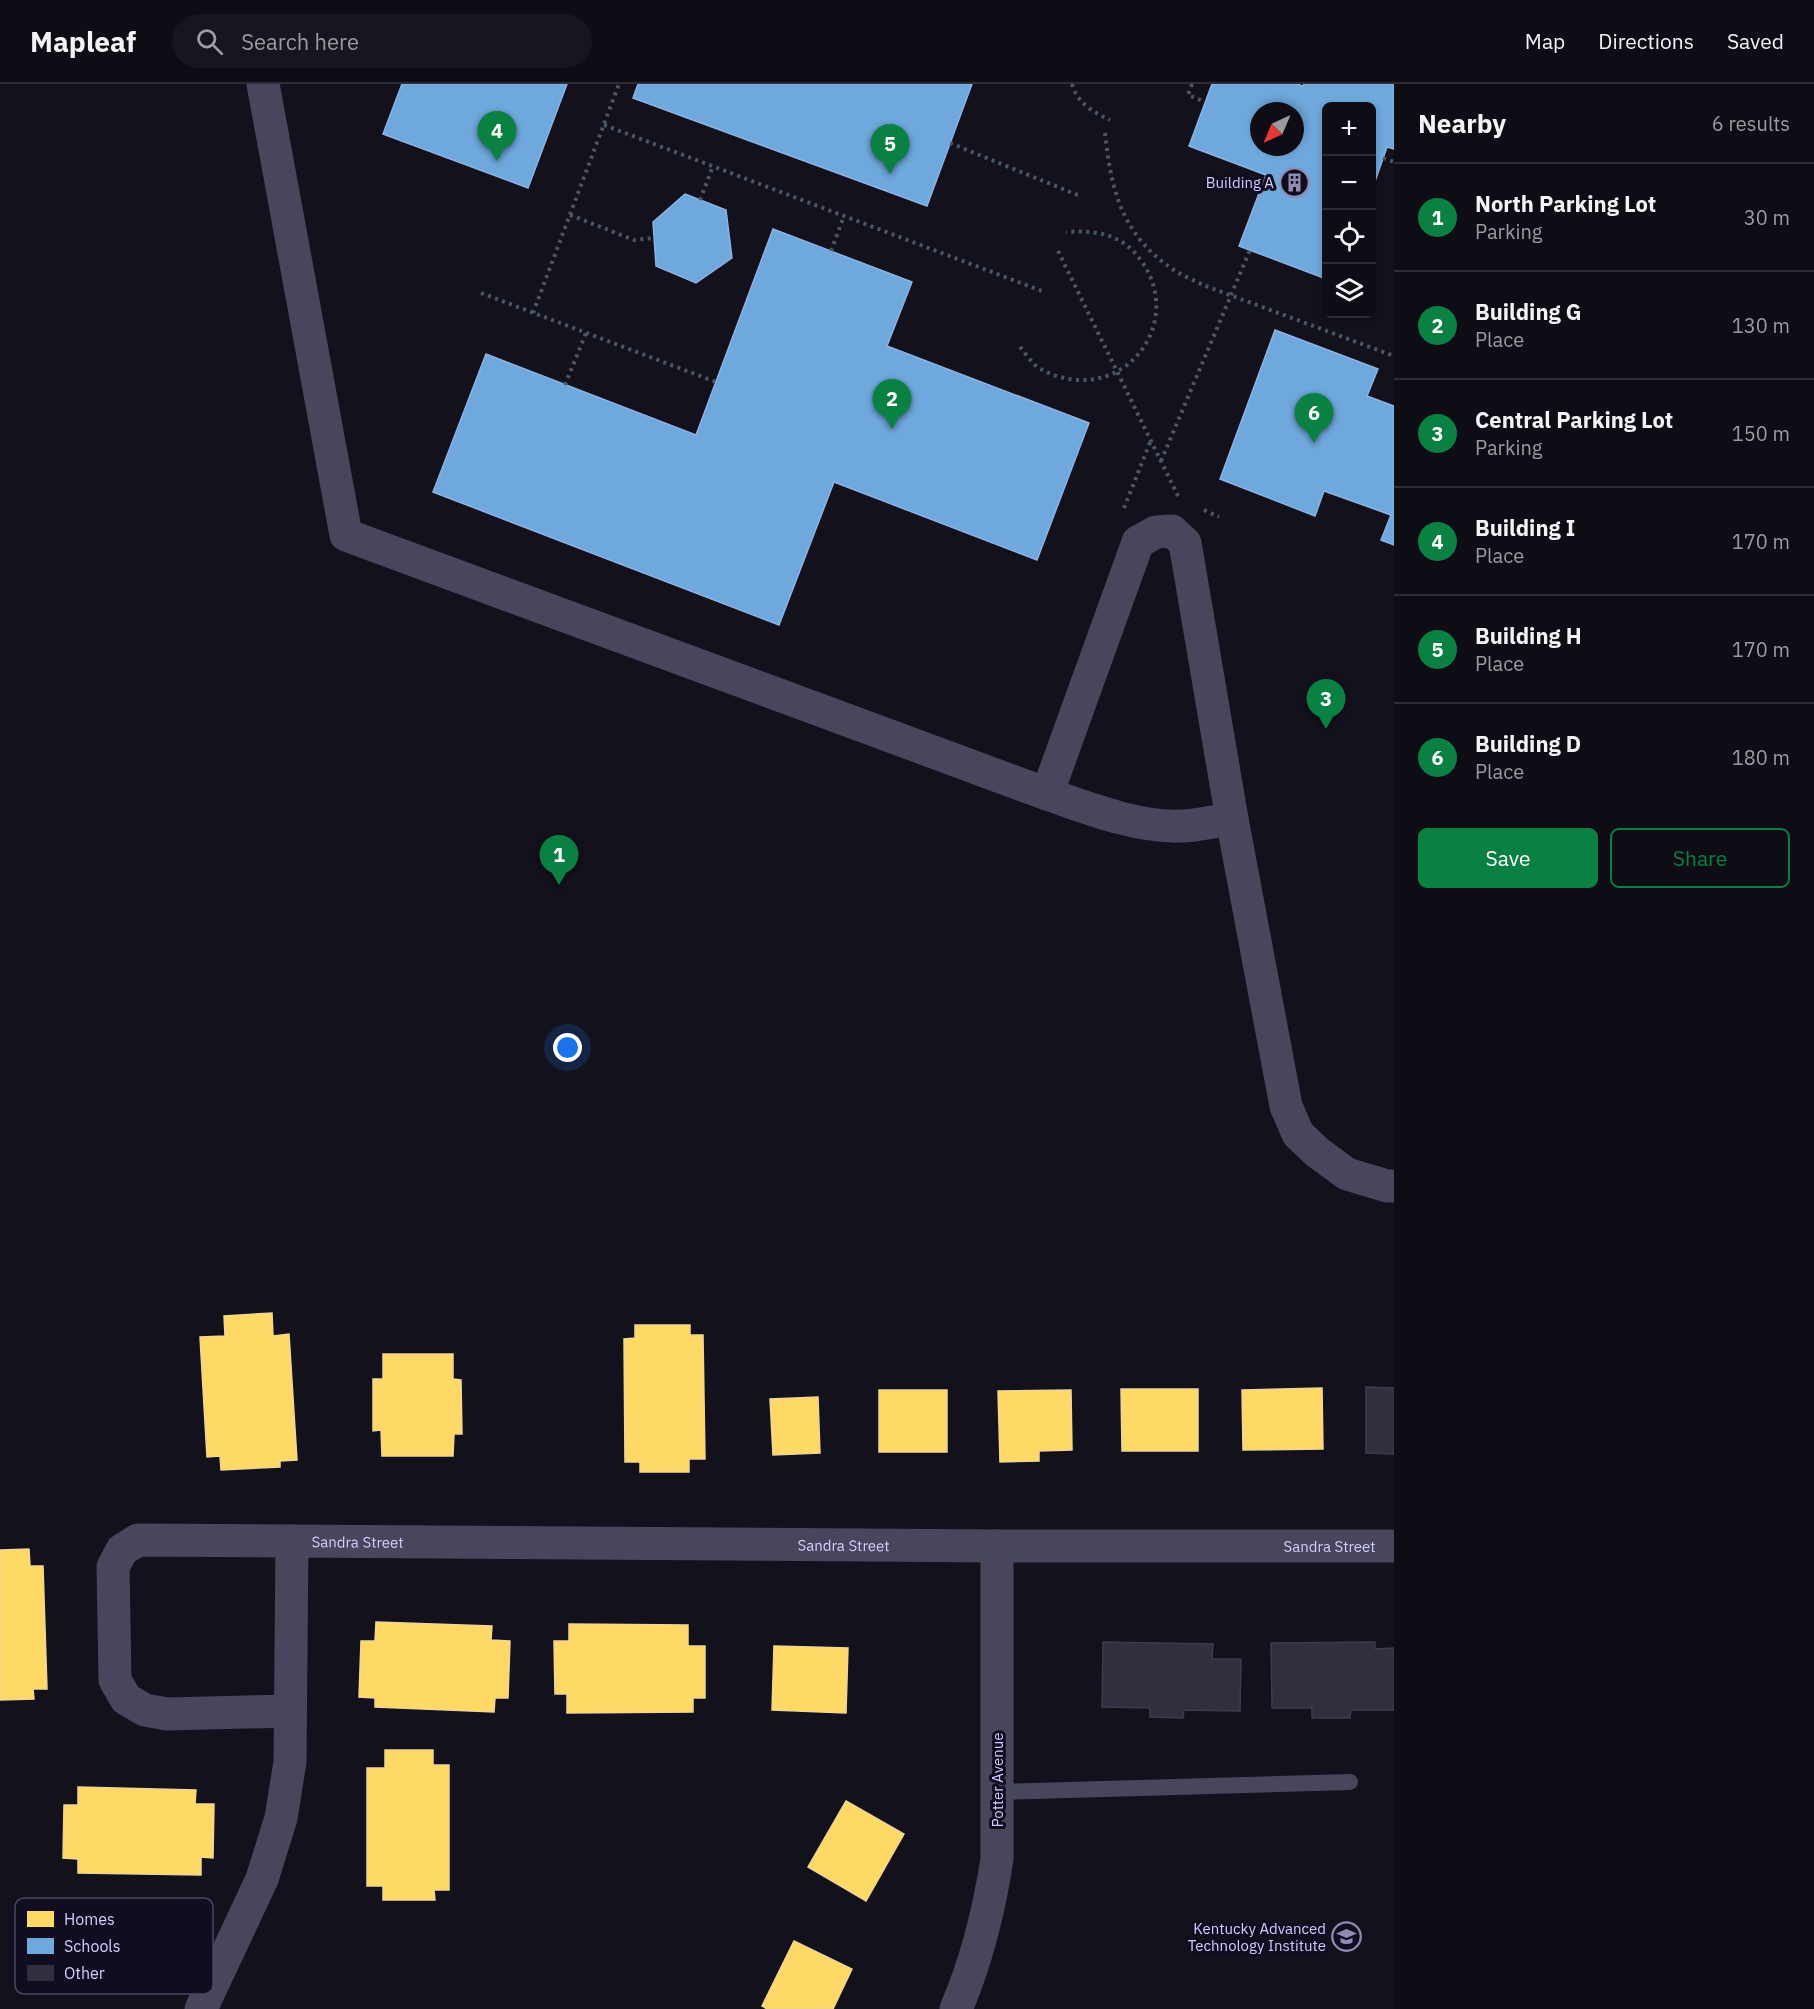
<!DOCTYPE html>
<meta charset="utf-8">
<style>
:root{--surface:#0e0d15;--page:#17161e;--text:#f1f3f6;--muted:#9b9ca0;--line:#2e2d34;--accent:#0b8043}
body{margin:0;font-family:"IBM Plex Sans",sans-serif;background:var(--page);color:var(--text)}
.controls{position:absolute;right:18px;top:18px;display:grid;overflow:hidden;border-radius:9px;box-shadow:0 3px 9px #0003}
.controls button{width:54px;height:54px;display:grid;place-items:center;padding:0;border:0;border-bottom:2px solid var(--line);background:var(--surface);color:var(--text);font:30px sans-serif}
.compass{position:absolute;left:1250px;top:18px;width:54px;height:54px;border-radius:50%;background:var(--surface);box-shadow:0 3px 9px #0003;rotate:224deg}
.you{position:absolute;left:568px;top:964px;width:21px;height:21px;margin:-15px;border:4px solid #fff;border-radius:50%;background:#1a73e8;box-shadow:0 0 0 9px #1a73e833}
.badge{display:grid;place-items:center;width:39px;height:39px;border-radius:50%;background:var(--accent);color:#fff;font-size:20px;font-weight:700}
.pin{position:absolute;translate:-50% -50px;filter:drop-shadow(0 2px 3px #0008)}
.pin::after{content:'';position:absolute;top:32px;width:21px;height:18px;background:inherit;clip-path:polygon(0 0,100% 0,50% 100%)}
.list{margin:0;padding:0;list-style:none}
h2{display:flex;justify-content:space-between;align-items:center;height:78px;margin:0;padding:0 24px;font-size:26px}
h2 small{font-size:20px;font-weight:400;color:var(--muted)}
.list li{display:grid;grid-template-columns:39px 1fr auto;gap:18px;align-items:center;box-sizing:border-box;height:108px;padding:0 24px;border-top:2px solid var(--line)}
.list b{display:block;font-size:22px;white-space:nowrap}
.list p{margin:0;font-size:20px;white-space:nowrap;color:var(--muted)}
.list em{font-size:20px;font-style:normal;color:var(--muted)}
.actions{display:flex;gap:12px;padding:18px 24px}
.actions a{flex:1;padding:14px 0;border:2px solid var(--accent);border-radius:9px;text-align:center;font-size:21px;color:var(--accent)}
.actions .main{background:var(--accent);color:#fff}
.icon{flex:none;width:33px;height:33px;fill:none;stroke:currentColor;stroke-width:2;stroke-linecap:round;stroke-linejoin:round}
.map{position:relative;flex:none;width:1394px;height:1925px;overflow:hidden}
header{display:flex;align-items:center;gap:36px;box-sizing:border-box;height:84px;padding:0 30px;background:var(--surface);border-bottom:2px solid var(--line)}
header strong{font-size:28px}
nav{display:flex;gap:33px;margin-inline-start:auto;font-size:21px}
.search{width:420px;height:54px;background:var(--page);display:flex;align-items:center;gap:15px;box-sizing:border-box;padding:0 21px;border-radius:33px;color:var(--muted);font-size:22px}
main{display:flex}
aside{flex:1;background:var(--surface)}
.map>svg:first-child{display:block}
</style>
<header>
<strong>Mapleaf</strong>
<div class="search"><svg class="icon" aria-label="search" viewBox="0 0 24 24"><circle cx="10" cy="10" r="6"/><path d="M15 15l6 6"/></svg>Search here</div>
<nav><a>Map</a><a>Directions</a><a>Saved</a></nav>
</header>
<main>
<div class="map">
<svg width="1394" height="1925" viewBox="0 0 1394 1925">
<rect width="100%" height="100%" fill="#13111c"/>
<g fill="#ffd966" stroke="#f2d594" stroke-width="1.5">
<path d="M 272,1229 L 273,1252 L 289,1250 L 297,1376 L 280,1377 L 280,1383 L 221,1386 L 220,1372 L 207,1373 L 200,1253 L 225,1252 L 224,1232 Z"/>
<path d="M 635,1241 L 690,1241 L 690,1251 L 703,1251 L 705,1375 L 689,1375 L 689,1388 L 640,1388 L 640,1378 L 625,1378 L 624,1255 L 635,1254 Z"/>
<path d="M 383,1270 L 453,1270 L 453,1295 L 461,1296 L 462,1350 L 454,1350 L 453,1372 L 382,1372 L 381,1346 L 373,1347 L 373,1295 L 383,1295 Z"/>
<path d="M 1322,1304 L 1323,1365 L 1243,1366 L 1242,1306 Z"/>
<path d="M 1121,1305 L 1198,1305 L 1198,1367 L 1122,1367 Z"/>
<rect x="879" y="1306" width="68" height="62"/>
<path d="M 1071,1306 L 1072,1366 L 1039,1367 L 1039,1377 L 1000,1378 L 998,1307 Z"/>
<path d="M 818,1313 L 820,1369 L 773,1371 L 770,1315 Z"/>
<path d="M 29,1465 L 30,1482 L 43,1482 L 47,1605 L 33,1605 L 34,1615 L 0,1616 L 0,1466 Z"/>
<path d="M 376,1538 L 492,1542 L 491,1556 L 510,1557 L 508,1614 L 495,1614 L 494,1628 L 375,1623 L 375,1614 L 359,1613 L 361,1557 L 375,1557 Z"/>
<path d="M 569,1540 L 688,1541 L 688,1562 L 705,1562 L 705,1614 L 693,1614 L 693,1628 L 567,1629 L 567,1610 L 555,1610 L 554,1557 L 569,1557 Z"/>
<path d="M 774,1562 L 848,1564 L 846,1629 L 772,1626 Z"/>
<path d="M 385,1666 L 433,1666 L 433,1681 L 449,1681 L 449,1806 L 434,1806 L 435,1816 L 383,1816 L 383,1802 L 367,1802 L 367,1684 L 385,1684 Z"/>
<path d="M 78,1703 L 196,1706 L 195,1720 L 214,1720 L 213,1774 L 201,1773 L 201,1791 L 78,1789 L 78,1775 L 63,1774 L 64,1721 L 78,1721 Z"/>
<path d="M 846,1717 L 904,1750 L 866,1817 L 808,1783 Z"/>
<path d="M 794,1857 L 852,1885 L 833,1925 L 767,1925 L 762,1922 Z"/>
</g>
<g fill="#6fa8dc" stroke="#8db3e6" stroke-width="1.5" fill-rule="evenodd">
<path d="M 402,0 L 567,0 L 528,104 L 383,50 Z"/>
<path d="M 638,0 L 972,0 L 927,122 L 633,14 Z"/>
<path d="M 1212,0 L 1296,0 L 1303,2 L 1304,0 L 1394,0 L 1394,65 L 1387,63 L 1372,106 L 1372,22 L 1326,22 L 1326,195 L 1239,162 L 1266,91 L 1189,62 ZM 1259,27 L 1295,27 L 1295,63 L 1259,63 Z"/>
<path d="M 685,110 L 726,126 L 732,174 L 696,199 L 656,182 L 653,138 Z"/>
<path d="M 773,145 L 912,198 L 887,262 L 1089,339 L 1037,476 L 834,398 L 779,541 L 433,408 L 486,270 L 696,351 Z"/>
<path d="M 1275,246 L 1378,285 L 1367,312 L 1394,322 L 1394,461 L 1381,456 L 1391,431 L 1324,407 L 1315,432 L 1220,395 Z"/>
</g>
<g fill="#312e3e" stroke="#3e3b50" stroke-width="1.5">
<path d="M 1366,1303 L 1394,1304 L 1394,1370 L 1366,1369 Z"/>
<path d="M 1103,1558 L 1213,1560 L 1212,1575 L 1241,1575 L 1240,1627 L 1184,1626 L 1183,1634 L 1150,1633 L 1150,1624 L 1102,1623 Z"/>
<path d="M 1375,1558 L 1375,1565 L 1394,1564 L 1394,1626 L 1351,1626 L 1350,1634 L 1312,1634 L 1312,1624 L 1272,1624 L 1271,1559 Z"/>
</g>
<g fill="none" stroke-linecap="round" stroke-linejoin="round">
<g stroke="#4a5866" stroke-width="4" stroke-dasharray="3 4.5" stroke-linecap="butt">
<path d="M 1072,0 C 1077,19 1093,28 1110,36"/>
<path d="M 1192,0 L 1188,11 L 1205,18"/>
<path d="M 604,41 L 1042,207"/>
<path d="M 1105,49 C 1111,106 1122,152 1174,186 C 1183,192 1194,196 1203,201 L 1394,272"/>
<path d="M 950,59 L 1080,112"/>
<path d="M 1383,74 L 1394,78"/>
<path d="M 700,116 L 713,82"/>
<path d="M 570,131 L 634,156 L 654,154"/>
<path d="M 831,167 L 844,132"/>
<path d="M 1058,167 L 1178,412"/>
<path d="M 481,209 L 716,298"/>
<path d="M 533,229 L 619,0"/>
<path d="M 1020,263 C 1025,269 1030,276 1035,281 C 1044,288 1057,293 1069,295 C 1135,306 1181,233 1142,178 C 1123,150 1097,146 1066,148"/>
<path d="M 565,301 L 586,249"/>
<path d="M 1161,377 L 1250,166"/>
<path d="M 1124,424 L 1151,356"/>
<path d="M 1204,426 L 1219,433"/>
</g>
<path stroke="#47465d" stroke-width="16" d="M 997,1708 L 1350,1698"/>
<g stroke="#47465d" stroke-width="33">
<path d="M 263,0 L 346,451 L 1047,710 C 1088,724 1138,744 1181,742 C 1198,742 1215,737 1232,735"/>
<path d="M 1047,710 L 1138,458 L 1156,448 L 1172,447 L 1185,459 L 1232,735 L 1286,1022 L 1298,1050 L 1317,1068 L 1347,1090 L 1387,1102 L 1394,1102"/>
<path id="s1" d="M 290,1627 L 167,1630 L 145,1626 L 126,1615 L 115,1596 L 113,1483 L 122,1466 L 138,1456 L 997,1462 L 1394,1462"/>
<path d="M 201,1925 L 262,1795 L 281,1734 L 290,1678 L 292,1457"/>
<path d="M 956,1925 C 977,1876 989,1827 997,1775 L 997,1462"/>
</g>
</g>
<defs>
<symbol id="building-ring" viewBox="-11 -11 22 22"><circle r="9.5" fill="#100d20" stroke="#908bb0" stroke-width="1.5"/><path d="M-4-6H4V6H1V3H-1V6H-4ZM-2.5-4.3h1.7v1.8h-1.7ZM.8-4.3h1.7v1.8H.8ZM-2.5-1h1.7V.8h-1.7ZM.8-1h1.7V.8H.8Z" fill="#908bb0"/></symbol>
<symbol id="university-ring" viewBox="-11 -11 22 22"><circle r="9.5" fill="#100d20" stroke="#908bb0" stroke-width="1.5"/><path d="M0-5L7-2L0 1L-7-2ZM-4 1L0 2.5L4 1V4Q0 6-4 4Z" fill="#908bb0"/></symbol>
</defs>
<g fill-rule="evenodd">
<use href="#building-ring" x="1278" y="82" width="33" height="33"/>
<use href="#university-ring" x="1330" y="1836" width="33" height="33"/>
</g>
<g text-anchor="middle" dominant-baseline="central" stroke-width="6" stroke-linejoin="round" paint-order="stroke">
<g font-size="15" fill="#d3ccff" stroke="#100d20" text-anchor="end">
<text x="1274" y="98">Building A</text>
<text x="1326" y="1844">Kentucky Advanced<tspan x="1326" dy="17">Technology Institute</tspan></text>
</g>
<g font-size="15" fill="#d3ccff" stroke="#100d20">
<text stroke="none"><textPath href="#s1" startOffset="560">Sandra Street</textPath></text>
<text stroke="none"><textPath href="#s1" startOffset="1046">Sandra Street</textPath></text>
<text stroke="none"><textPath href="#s1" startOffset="1532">Sandra Street</textPath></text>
<text transform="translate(997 1696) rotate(-90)">Potter Avenue</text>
</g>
</g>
<rect x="15" y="1814" width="198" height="96" rx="9" fill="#100d20" stroke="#4a4663" stroke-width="1.5"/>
<rect x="27" y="1827" width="27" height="16" fill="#ffd966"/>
<rect x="27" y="1854" width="27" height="16" fill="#6fa8dc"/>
<rect x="27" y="1881" width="27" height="16" fill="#312e3e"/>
<g font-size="16" fill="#d3ccff">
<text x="64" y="1841">Homes</text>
<text x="64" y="1868">Schools</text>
<text x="64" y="1895">Other</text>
</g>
</svg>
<div class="controls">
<button>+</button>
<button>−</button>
<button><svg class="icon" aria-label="locate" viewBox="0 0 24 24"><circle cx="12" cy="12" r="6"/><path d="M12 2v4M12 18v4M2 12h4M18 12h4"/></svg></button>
<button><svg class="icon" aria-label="layers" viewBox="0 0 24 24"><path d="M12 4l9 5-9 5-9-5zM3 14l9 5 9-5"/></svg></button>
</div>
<svg class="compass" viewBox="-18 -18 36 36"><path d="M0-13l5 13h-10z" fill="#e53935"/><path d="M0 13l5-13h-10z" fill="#9b9ca0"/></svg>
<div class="you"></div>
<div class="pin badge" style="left:559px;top:801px">1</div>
<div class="pin badge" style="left:892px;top:345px">2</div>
<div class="pin badge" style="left:1326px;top:645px">3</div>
<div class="pin badge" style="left:497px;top:77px">4</div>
<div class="pin badge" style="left:890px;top:90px">5</div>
<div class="pin badge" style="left:1314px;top:359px">6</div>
</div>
<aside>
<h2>Nearby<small>6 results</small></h2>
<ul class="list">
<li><span class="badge">1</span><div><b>North Parking Lot</b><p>Parking</p></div><em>30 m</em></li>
<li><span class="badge">2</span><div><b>Building G</b><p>Place</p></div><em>130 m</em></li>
<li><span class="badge">3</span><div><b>Central Parking Lot</b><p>Parking</p></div><em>150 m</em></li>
<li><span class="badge">4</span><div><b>Building I</b><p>Place</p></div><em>170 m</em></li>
<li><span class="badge">5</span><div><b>Building H</b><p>Place</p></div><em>170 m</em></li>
<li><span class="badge">6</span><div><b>Building D</b><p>Place</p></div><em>180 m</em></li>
</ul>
<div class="actions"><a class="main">Save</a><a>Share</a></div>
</aside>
</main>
